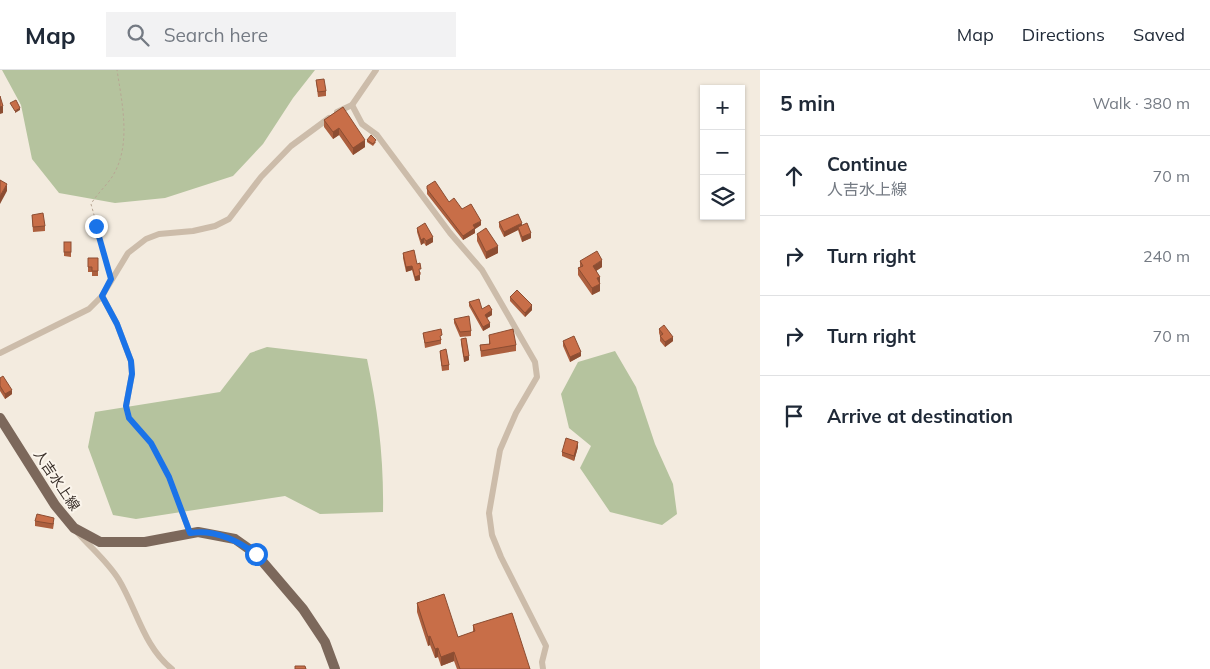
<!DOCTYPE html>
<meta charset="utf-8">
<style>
:root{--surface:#fff;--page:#f2f2f3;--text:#1f2937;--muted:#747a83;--line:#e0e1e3}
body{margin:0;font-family:Mulish,"Noto Sans JP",sans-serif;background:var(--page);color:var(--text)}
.controls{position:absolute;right:15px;top:15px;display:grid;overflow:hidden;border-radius:0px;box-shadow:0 1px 4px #0004}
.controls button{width:45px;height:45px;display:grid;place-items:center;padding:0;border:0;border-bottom:1px solid var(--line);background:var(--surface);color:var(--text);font:25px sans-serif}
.stop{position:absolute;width:15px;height:15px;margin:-11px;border:4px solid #1a73e8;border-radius:50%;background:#fff}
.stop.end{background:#1a73e8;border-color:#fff;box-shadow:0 1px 5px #0008}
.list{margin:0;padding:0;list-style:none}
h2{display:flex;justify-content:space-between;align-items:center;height:65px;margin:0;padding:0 20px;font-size:21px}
h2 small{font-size:16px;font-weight:400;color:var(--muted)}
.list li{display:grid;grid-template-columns:32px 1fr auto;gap:15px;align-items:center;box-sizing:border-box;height:80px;padding:0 20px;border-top:1px solid var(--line)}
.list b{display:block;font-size:19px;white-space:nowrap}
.list p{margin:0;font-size:16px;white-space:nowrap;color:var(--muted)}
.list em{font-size:16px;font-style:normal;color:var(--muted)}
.icon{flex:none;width:28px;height:28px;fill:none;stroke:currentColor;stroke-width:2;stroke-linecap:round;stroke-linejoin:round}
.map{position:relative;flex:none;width:760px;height:599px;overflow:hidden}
header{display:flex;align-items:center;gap:30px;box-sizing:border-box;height:70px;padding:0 25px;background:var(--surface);border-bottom:1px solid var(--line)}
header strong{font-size:24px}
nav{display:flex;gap:28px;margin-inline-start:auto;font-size:18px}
.search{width:350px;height:45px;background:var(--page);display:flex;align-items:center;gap:12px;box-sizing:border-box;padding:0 18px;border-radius:0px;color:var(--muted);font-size:19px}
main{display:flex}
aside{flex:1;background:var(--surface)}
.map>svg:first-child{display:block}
</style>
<header>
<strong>Map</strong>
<div class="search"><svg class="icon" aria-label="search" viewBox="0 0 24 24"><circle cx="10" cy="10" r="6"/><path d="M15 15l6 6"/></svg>Search here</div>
<nav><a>Map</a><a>Directions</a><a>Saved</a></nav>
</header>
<main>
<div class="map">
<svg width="760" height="599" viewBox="0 0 760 599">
<rect width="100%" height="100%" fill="#f3ebdf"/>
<g fill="#b5c39e">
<path d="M 2,0 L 315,0 L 293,28 L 263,74 L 233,106 L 165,128 L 115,133 L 59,123 L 32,89 L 21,35 Z"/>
<path d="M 267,277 L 367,289 C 378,340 384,389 383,442 L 320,444 L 285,426 L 136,449 L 113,445 L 88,377 L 95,342 L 220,322 L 250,283 Z"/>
<path d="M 615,281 L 636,317 L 655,374 L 673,414 L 677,444 L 662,455 L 610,442 L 580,398 L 591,376 L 569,358 L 561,324 L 578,292 Z"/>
</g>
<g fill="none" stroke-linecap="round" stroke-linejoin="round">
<path stroke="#b8a694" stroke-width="1" stroke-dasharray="2.5 2.5" stroke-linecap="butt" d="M 109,199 L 91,134 C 97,124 106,116 112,107 C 132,76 122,33 117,0"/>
<g stroke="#ccbcaa" stroke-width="6">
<path d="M 352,35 L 362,54 L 377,65 L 450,163 L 482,200 L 535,292 L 537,307 L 516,343 L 500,380 L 489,443 L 492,465 L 501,487 L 546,576 L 542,592 L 543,599"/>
<path d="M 337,42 L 352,35 L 376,0"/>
<path d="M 102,226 L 128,183 L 146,169 L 159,164 L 193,161 L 215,156 L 229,149 L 261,107 L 291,76 L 329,48"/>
<path d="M 0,283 L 89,239 L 102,226 L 117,254 L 131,291 L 132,304 L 126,336 L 129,348 L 151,373 L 169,407 L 190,463"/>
<path d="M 78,463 C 92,479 108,492 119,510 C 137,540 144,577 172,599"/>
</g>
<path stroke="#7c685b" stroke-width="10" d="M 0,348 L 55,435 L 74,458 L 100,472 L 145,472 L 198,462 L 235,469 L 256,484 L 303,539 L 325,572 L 335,599"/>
</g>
<g fill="#ac5f3e">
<path d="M 316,10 L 326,21 L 326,26 L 318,27 Z"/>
<path d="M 343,37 L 365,77 L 353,85 L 339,65 L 333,69 L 324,57 L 324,50 Z"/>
<path d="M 367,70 L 376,72 L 373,76 L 367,72 Z"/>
<path d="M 427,116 L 449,132 L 462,139 L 481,155 L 475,159 L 475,163 L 463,170 L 427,124 Z"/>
<path d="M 32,145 L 45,156 L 45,161 L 33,162 Z"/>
<path d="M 499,152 L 522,155 L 531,168 L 522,172 L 518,160 L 504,167 L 499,157 Z"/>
<path d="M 417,158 L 433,172 L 426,176 L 424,173 L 421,175 L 417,162 Z"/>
<path d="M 477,164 L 498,183 L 486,189 L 477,171 Z"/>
<path d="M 64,172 L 71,172 L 71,187 L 64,186 Z"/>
<path d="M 403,183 L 421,203 L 420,204 L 420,210 L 415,211 L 412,200 L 406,202 L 403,188 Z"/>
<path d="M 88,188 L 98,188 L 98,206 L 92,206 L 92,202 L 88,202 Z"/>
<path d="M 580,191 L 602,197 L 596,201 L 600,207 L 600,221 L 592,225 L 578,205 L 578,198 L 580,197 Z"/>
<path d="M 510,227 L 532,240 L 525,247 L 510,231 Z"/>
<path d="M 469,232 L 492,245 L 487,248 L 490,257 L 483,261 L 469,236 Z"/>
<path d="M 454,249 L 471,261 L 471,266 L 460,267 L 454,253 Z"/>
<path d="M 659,259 L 673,271 L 665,277 L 660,271 L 660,266 L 659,263 Z"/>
<path d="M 423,263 L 442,270 L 441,270 L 441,274 L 425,278 Z"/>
<path d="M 489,265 L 516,275 L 516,281 L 481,287 L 480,275 L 489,274 Z"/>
<path d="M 461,269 L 469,290 L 464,292 L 461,273 Z"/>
<path d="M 563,271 L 581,286 L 570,292 L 563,276 Z"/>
<path d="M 440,281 L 449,295 L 449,300 L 442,301 L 440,285 Z"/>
<path d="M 0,308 L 12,324 L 5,329 L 0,321 Z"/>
<path d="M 578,377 L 574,391 L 562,386 L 562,382 Z"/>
<path d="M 35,451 L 54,453 L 53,459 L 35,456 Z"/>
<path d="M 417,533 L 458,567 L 473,562 L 473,555 L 530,599 L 457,599 L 454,591 L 441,596 L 438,587 L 435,588 L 430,575 L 428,576 L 417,542 Z"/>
</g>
<g fill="#8c4d32">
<path d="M 3,36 L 3,43 L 0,44 L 0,37 Z"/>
<path d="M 20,38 L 20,40 L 15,43 L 15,41 Z"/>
<path d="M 339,58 L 339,65 L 333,69 L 333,62 Z"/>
<path d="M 365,70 L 365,77 L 353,85 L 353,78 Z"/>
<path d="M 7,114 L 7,121 L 0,134 L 0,126 Z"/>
<path d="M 481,151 L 481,155 L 475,159 L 475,163 L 463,170 L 463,166 L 473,155 Z"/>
<path d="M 522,153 L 522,158 L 518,157 L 518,160 L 504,167 L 504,162 Z"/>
<path d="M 531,163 L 531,168 L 522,172 L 522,167 Z"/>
<path d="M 433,167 L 433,172 L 426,176 L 426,171 Z"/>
<path d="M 424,168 L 424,173 L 421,175 L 421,170 Z"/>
<path d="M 498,176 L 498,183 L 486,189 L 486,182 Z"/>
<path d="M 602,190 L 602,197 L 593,203 L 593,196 Z"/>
<path d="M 412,196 L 412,200 L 406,202 L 406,197 Z"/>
<path d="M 420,205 L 420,210 L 415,211 L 415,207 Z"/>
<path d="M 600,207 L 600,214 L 597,208 Z"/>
<path d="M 600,214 L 600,221 L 592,225 L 592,218 Z"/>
<path d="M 532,235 L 532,240 L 525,247 L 525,243 Z"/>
<path d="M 492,240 L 492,245 L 485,249 L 485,245 Z"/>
<path d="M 490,253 L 490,257 L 483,261 L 483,257 Z"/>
<path d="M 673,267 L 673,271 L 665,277 L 665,272 Z"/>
<path d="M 581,282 L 581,286 L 570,292 L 570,287 Z"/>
<path d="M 469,286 L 469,290 L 464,292 L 464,287 Z"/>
<path d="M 12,320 L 12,324 L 5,329 L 5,324 Z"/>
<path d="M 578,372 L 578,377 L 574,391 L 574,386 Z"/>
<path d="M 430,566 L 430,575 L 428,576 L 428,567 Z"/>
<path d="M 438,578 L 438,587 L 435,588 L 435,579 Z"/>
<path d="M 454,582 L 454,591 L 441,596 L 441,587 Z"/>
</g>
<g fill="#c86e48" stroke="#8c4d32">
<path d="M 324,9 L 326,21 L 318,22 L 316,10 Z"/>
<path d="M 0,26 L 3,36 L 0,37 Z"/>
<path d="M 16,30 L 20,38 L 15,41 L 10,33 Z"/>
<path d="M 343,37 L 365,70 L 353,78 L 339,58 L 333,62 L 324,50 Z"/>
<path d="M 371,65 L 376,70 L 373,74 L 367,70 Z"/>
<path d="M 0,110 L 7,114 L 0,126 Z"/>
<path d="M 435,111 L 449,132 L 454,128 L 462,139 L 471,134 L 481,151 L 473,155 L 475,158 L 463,166 L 427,119 L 427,116 Z"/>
<path d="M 43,143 L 45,156 L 33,157 L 32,145 Z"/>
<path d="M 518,144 L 522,153 L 504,162 L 499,152 Z"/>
<path d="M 425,153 L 433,167 L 426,171 L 424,168 L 421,170 L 417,158 Z"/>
<path d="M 527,153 L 531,163 L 522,167 L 518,157 Z"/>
<path d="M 486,158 L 498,176 L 486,182 L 477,164 Z"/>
<rect x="64" y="172" width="7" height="10"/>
<path d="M 414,180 L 417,194 L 420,193 L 421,199 L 419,199 L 420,205 L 415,207 L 412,196 L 406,197 L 403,183 Z"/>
<path d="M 597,181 L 602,190 L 593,196 L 600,207 L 597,208 L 600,214 L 592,218 L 578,198 L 583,196 L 580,191 Z"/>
<path d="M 88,188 L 98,188 L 98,201 L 92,201 L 92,197 L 88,197 Z"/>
<path d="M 517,220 L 532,235 L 525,243 L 510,227 Z"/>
<path d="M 479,229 L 482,239 L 489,235 L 492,240 L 485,245 L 490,253 L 483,257 L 469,232 Z"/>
<path d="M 469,246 L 471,261 L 460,262 L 454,249 Z"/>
<path d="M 664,255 L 673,267 L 665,272 L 660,266 L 663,264 L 659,259 Z"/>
<path d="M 441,259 L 442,265 L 440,266 L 441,270 L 425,273 L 423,263 Z"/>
<path d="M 513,259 L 516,275 L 481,281 L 480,275 L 490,274 L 489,265 Z"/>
<path d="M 574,266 L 581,282 L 570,287 L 563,271 Z"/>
<path d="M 466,268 L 469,286 L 464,287 L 461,269 Z"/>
<path d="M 446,279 L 449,295 L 442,296 L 440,281 Z"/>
<path d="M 3,306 L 12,320 L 5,324 L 0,316 L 0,308 Z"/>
<path d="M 566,368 L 578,372 L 574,386 L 562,382 Z"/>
<path d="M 37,444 L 54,448 L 53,454 L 35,451 Z"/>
<path d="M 444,524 L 458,567 L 475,561 L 473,555 L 512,543 L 530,599 L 460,599 L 454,582 L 441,587 L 438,578 L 435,579 L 430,566 L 428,567 L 417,533 Z"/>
<path d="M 295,596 L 305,596 L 306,599 L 295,599 Z"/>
</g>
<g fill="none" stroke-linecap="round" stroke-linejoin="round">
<path stroke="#1a73e8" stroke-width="6" d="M 96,156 L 111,209 L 102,226 L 117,254 L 131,291 L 132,304 L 126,336 L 129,348 L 151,373 L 169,407 L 190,463 C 214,459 237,470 256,484"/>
</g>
<g text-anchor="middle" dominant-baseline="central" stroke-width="4" stroke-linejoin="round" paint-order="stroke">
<g font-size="14" fill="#3a302a" stroke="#fbf5ec">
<text transform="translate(57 410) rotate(56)">人吉水上線</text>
</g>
</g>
</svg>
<div class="controls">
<button>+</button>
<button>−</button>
<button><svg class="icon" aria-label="layers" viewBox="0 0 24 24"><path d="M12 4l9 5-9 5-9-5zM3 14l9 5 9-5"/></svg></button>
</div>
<div class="stop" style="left:256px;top:484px"></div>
<div class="stop end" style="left:96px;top:156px"></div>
</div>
<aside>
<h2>5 min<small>Walk · 380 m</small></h2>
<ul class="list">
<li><svg class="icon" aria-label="ahead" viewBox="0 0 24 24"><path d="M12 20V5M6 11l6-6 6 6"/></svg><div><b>Continue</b><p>人吉水上線</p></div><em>70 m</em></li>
<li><svg class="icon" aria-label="right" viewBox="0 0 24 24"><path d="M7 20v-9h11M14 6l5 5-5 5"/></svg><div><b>Turn right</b></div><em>240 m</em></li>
<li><svg class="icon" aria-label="right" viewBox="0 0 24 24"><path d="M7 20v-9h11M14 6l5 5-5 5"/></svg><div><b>Turn right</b></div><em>70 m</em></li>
<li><svg class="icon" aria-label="arrive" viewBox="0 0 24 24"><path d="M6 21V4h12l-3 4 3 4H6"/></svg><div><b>Arrive at destination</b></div></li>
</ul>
</aside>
</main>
